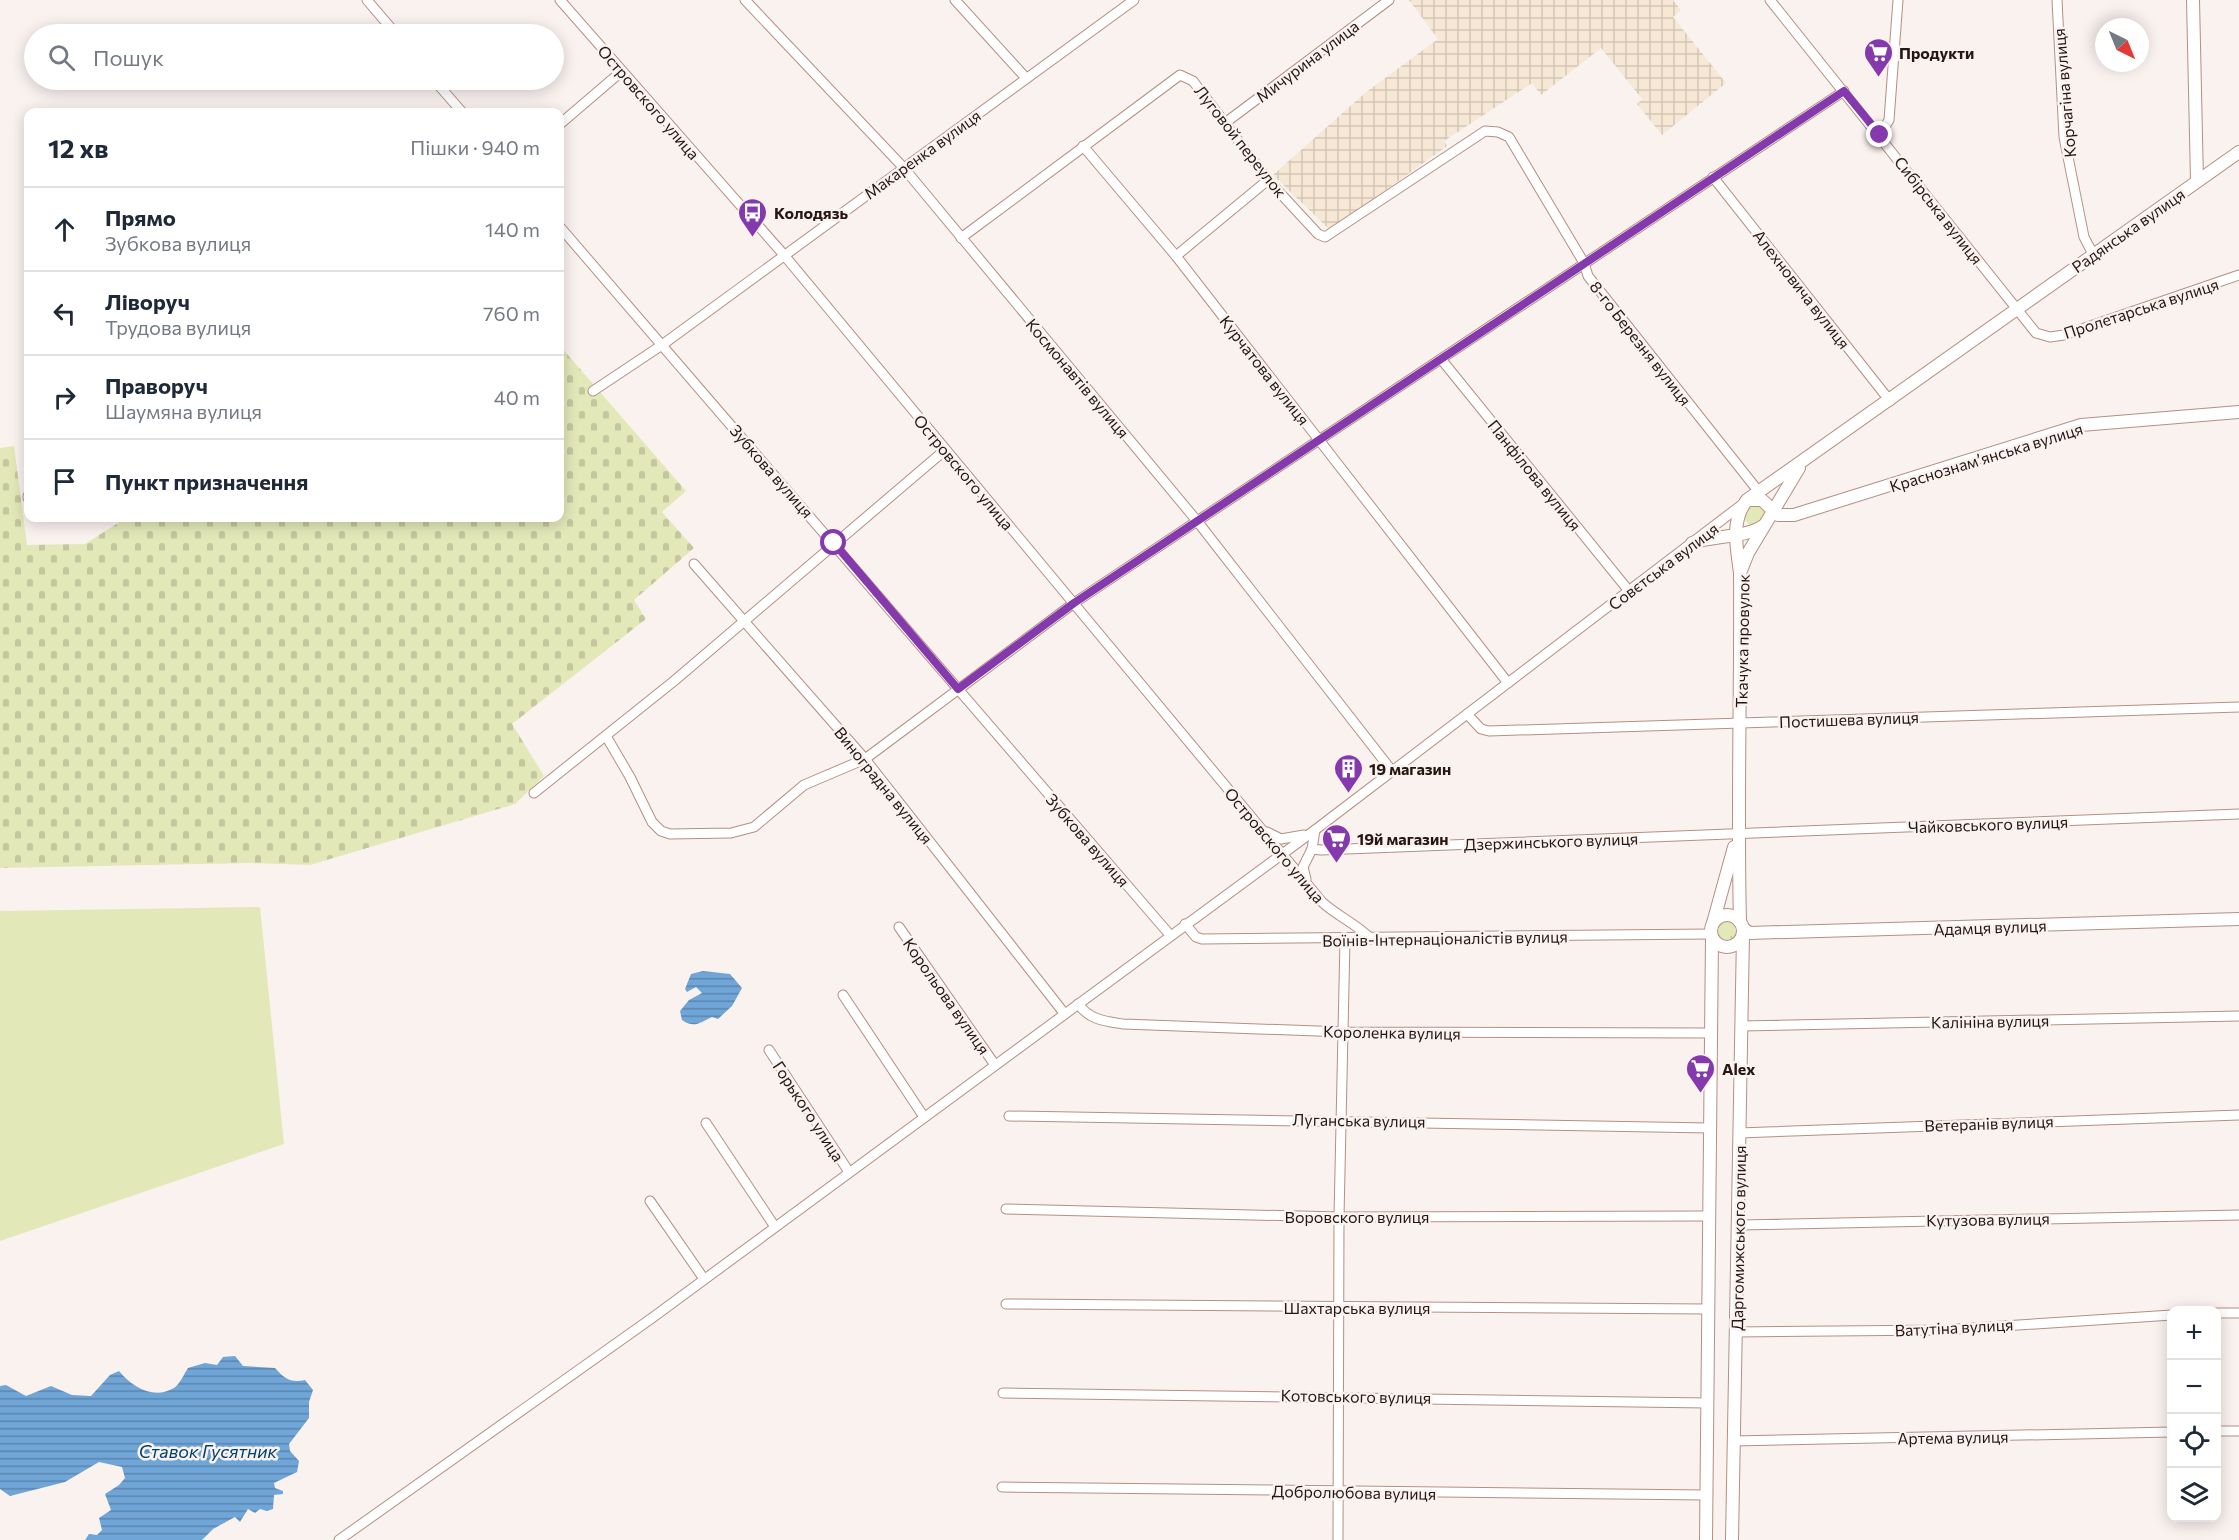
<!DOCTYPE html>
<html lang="uk">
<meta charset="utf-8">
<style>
:root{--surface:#fff;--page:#f6f6f7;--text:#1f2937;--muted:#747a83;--line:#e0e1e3}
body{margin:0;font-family:Commissioner,sans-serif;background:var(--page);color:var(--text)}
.controls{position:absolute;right:18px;bottom:18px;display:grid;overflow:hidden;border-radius:12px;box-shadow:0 3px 15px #0003}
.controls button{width:54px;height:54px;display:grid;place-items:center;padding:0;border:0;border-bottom:2px solid var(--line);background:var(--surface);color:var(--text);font:30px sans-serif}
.compass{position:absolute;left:2095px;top:18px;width:54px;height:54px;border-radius:50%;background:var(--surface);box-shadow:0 3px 15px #0003;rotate:137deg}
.stop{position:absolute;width:18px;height:18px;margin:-14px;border:4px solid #843aac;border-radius:50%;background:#fff}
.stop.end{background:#843aac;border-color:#fff;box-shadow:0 2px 6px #0008}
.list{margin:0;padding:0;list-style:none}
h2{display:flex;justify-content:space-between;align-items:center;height:78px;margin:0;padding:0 24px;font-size:26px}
h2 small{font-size:20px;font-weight:400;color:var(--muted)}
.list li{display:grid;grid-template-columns:39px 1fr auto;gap:18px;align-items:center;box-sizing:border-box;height:84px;padding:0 24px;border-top:2px solid var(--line)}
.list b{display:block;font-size:22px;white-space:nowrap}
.list p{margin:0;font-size:20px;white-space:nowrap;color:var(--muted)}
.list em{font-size:20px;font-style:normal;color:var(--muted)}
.icon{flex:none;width:33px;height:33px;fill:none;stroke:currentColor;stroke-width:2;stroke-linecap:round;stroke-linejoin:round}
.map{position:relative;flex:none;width:2239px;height:1540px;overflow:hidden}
.search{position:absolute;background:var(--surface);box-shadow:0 3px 15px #0003;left:24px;top:24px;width:540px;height:66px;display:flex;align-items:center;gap:15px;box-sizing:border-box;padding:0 21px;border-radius:33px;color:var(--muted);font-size:22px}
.panel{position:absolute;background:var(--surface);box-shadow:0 3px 15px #0003;left:24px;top:108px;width:540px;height:414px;border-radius:12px}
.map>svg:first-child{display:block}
</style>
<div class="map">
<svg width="2239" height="1540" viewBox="0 0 2239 1540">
<defs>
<pattern id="industrial-grid" width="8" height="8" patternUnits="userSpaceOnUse" patternTransform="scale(1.5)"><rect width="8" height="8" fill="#f6e8d5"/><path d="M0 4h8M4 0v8" fill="none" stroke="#d3c6b6"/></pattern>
<pattern id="grass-tufts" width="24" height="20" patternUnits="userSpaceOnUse" patternTransform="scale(1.5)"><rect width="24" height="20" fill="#e3e8b9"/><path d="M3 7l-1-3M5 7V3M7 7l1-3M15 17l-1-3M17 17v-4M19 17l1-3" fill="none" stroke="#c3c69e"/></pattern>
<pattern id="cemetery-stones" width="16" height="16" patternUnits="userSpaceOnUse" patternTransform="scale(1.5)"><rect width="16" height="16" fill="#e3e8b9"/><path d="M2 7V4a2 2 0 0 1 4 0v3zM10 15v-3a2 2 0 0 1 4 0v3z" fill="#c3c69e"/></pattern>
<pattern id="water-rules" width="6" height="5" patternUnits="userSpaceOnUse" patternTransform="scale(1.5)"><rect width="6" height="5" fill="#70a5d7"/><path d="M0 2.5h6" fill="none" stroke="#5c85ad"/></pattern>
</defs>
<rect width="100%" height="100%" fill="#faf2ef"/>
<path fill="url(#industrial-grid)" d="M 1409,0 L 1673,0 L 1681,10 L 1673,17 L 1726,83 L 1662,135 L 1637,104 L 1642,99 L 1601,48 L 1541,95 L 1532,83 L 1444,141 L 1447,146 L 1330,230 L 1273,175 L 1365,93 L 1438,39 Z"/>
<g fill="url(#grass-tufts)">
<circle cx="1755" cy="515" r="11"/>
<circle cx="1726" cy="932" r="10"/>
</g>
<path fill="url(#cemetery-stones)" d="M 560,346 L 686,491 L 662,512 L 694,548 L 634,600 L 646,619 L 512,724 L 544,776 L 515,804 L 310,865 L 251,863 L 0,868 L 0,448 L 14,446 L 27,545 L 85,544 L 126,518 L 560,518 Z"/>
<path fill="#e3e8b9" d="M 260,907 L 284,1144 L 0,1241 L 0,911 Z"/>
<g fill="url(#water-rules)">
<path d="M 703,971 L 730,974 L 742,988 L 732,1006 L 718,1019 L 712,1017 C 701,1022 694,1029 682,1020 L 680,1011 L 689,1000 L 702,993 L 696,987 L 687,992 L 685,989 L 691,974 Z"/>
<path d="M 235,1356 L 243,1366 L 275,1368 C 285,1379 291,1383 305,1380 L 313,1390 L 309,1402 L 309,1418 L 289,1444 L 290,1451 L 299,1461 L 297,1472 L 274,1483 L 275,1488 L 283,1491 L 283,1494 L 274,1495 L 273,1509 L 267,1511 L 260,1509 L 255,1513 L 248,1509 L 240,1522 L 235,1517 L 213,1529 L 202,1540 L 85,1540 L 89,1534 L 97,1535 L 102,1530 L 99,1518 L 111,1510 L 105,1494 L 119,1485 L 125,1478 L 122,1467 L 99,1462 L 65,1482 L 10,1496 L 0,1489 L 0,1386 L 6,1385 L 26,1396 L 51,1386 L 72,1395 L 91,1396 L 110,1375 L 119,1371 C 132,1387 154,1400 174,1388 C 180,1384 184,1374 188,1368 L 205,1363 L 217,1365 L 223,1357 Z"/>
</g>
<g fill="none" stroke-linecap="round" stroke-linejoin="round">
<defs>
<g id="minor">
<path d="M 367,0 L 396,34"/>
<path d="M 560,0 L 784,255 L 1322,902 C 1337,916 1357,924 1371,939"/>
<path d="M 745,0 L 903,167 L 1197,521 L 1392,771"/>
<path d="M 955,0 L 1026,78"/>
<path d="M 1770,0 L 2036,333 L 2050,337 L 2064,335 L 2239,275"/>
<path d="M 2057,0 L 2064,137 L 2084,237 L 2093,254"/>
<path d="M 434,80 L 462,112"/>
<path d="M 1225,123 L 1389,0"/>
<path d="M 560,124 L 622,71"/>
<path d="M 1880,135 L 1889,120 L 1898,0"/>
<path d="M 1083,146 L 1176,256 L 1508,683"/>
<path d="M 1713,177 L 1890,401"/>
<path d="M 560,227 L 1170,935"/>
<path d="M 961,238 L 1180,75 L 1193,81 L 1268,180 L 1318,234 L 1325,237 L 1485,131 L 1498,132 L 1509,137 L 1584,263 L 1588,276 L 1759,492"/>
<path d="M 1176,256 L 1268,180"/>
<path d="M 1441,359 L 1629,591"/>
<path d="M 593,391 L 662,345 L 1134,0"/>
<path d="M 28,498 L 28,496"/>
<path d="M 694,564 L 865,759 L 1064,1013"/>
<path d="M 1467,714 L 1481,729 L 1489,731 L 2239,707"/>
<path d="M 606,736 L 630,777 L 652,822 L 661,831 L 670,834 L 731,833 L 754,827 L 804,785 L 865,759 L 1074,603 L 1844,91"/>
<path d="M 534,793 L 674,681 L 945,450"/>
<path d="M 1315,830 L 1312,849 L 1321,850 L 2239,814"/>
<path d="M 1267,832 L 1281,839 L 1304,835"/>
<path d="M 1306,879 L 1303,867 L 1312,849"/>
<path d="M 1185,924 L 1196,937 L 1202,939 L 1710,934"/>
<path d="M 899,927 L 995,1065"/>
<path d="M 843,995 L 924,1117"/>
<path d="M 1078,1004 C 1090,1020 1104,1021 1123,1024 L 1344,1032 L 1712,1033"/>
<path d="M 1741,1026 L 2239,1016"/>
<path d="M 769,1050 L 849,1172"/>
<path d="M 1009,1116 L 1710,1128"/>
<path d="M 706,1123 L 775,1227"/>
<path d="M 1739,1133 L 2239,1115"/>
<path d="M 650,1201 L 704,1279"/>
<path d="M 1006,1209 L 1339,1217 L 1707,1216"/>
<path d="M 1738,1225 L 2239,1215"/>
<path d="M 1006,1304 L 1707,1309"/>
<path d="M 2216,1313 L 2239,1313"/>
<path d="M 1736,1332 L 1942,1330 L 2172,1315"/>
<path d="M 1003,1393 L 1708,1403"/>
<path d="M 2216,1431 L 2239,1431"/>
<path d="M 1734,1441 L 2172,1432"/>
<path d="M 1002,1487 L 1706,1495"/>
<path d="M 339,1540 L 652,1318 L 1315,830 L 1744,503"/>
<path d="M 1338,1540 L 1339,1217 L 1345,939"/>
</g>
<g id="tertiary">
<path d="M 2193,0 L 2197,181"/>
<path d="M 1749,500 L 1762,500 L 1778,515 L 1794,515 L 2081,425 L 2239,412"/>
<path d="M 1692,543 C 1715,535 1745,538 1763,526"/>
<path d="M 1740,573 C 1737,548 1730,521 1747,500 L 2239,152"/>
<circle cx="1727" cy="931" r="16"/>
<path d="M 1740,922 C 1737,806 1741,690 1740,573 L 1748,553 L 1799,468"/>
<path d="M 1713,923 L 1734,847"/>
<path d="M 1743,928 L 1749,933 L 2239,919"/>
<path d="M 1706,1540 L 1712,938"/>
<path d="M 1732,1540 L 1743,935"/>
</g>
</defs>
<use href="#minor" stroke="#b58f82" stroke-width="11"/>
<use href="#tertiary" stroke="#b58f82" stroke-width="14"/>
<use href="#minor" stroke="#fff" stroke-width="9"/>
<use href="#tertiary" stroke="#fff" stroke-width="12"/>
</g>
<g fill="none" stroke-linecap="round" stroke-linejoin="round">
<path stroke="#843aac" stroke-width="8" d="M 834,543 L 958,689 L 1074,603 L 1844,91 L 1880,135"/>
</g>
<defs>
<symbol id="supermarket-pin" viewBox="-11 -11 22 30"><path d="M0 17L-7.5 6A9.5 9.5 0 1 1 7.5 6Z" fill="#843aac" stroke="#faf2ef"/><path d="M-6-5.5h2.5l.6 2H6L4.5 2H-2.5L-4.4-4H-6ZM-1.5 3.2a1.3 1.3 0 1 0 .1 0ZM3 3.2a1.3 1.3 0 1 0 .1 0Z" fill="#fff"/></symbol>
<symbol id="bus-pin" viewBox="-11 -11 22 30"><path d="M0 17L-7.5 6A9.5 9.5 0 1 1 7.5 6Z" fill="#843aac" stroke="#faf2ef"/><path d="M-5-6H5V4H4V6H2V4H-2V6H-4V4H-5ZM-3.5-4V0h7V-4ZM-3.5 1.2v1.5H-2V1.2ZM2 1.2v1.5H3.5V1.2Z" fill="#fff"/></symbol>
<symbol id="building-pin" viewBox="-11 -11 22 30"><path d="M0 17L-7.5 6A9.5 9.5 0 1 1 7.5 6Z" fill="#843aac" stroke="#faf2ef"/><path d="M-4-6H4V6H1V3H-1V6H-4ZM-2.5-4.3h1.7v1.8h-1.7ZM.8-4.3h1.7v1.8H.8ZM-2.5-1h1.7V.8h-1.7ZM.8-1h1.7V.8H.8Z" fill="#fff"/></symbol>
</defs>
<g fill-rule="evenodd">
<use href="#supermarket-pin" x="1862" y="36" width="33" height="45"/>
<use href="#bus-pin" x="736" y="196" width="33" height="45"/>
<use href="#building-pin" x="1332" y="752" width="33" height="45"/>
<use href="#supermarket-pin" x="1320" y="822" width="33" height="45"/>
<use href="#supermarket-pin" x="1684" y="1052" width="33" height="45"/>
</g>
<g text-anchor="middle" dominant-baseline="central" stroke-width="5" stroke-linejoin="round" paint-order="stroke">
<g font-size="16" font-weight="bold" fill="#251712" stroke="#faf2ef" text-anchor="start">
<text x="1899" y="52">Продукти</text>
<text x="774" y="212">Колодязь</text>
<text x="1369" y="768">19 магазин</text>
<text x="1357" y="838">19й магазин</text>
<text x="1722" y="1068">Alex</text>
</g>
<g font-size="16" fill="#251712" stroke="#faf2ef">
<text transform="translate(1307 61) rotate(-37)">Мичурина улица</text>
<text transform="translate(2064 93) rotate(-95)">Корчагіна вулиця</text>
<text transform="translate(649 102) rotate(49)">Островского улица</text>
<text transform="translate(1241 141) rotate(52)">Луговой переулок</text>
<text transform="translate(922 154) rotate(-36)">Макаренка вулиця</text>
<text transform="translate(1939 210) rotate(52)">Сибірська вулиця</text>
<text transform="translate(2128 230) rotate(-35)">Радянська вулиця</text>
<text transform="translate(1802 289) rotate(52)">Алехновича вулиця</text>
<text transform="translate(2141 308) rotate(-18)">Пролетарська вулиця</text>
<text transform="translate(1641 343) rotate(52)">8-го Березня вулиця</text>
<text transform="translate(1265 370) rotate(52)">Курчатова вулиця</text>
<text transform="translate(1078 378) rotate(50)">Космонавтів вулиця</text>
<text transform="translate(1986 457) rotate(-17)">Краснознамʼянська вулиця</text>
<text transform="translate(772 471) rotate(49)">Зубкова вулиця</text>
<text transform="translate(964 472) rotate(50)">Островского улица</text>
<text transform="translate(1535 475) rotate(51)">Панфілова вулиця</text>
<text transform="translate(1663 566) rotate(-37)">Совєтська вулиця</text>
<text transform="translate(1742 641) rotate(-89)">Ткачука провулок</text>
<text transform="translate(1849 719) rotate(-2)">Постишева вулиця</text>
<text transform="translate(884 785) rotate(51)">Виноградна вулиця</text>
<text transform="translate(1988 824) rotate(-2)">Чайковського вулиця</text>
<text transform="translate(1088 840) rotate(49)">Зубкова вулиця</text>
<text transform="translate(1551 841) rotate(-2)">Дзержинського вулиця</text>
<text transform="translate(1275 845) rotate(50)">Островского улица</text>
<text transform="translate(1990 927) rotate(-2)">Адамця вулиця</text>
<text transform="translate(1445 938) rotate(-1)">Воїнів-Інтернаціоналістів вулиця</text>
<text transform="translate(947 996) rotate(55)">Корольова вулиця</text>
<text transform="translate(1990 1021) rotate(-1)">Калініна вулиця</text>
<text transform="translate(1392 1032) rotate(1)">Короленка вулиця</text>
<text transform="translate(809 1111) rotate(57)">Горького улица</text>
<text transform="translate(1359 1120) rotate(1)">Луганська вулиця</text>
<text transform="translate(1989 1123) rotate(-2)">Ветеранів вулиця</text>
<text x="1357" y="1216">Воровского вулиця</text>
<text transform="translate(1988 1219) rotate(-1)">Кутузова вулиця</text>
<text transform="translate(1738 1238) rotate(-89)">Даргомижського вулиця</text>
<text x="1357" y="1307">Шахтарська вулиця</text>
<text transform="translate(1954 1327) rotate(-3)">Ватутіна вулиця</text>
<text transform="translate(1356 1396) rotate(1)">Котовського вулиця</text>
<text transform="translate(1953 1437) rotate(-1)">Артема вулиця</text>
<text transform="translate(1354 1492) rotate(1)">Добролюбова вулиця</text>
</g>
<g font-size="18" font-style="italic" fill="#00406e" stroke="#faf2ef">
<text x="208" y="1451">Ставок Гусятник</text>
</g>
</g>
</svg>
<div class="controls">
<button>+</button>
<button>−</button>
<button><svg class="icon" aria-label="locate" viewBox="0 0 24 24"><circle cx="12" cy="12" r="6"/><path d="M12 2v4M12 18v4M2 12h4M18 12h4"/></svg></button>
<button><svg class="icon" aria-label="layers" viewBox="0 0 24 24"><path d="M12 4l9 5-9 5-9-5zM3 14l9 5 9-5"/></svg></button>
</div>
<svg class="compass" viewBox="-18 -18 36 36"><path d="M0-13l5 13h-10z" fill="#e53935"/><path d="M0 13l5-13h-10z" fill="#747a83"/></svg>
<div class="stop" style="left:834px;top:543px"></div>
<div class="stop end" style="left:1880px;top:135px"></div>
<div class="search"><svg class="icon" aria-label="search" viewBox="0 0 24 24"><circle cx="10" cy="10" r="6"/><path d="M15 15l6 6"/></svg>Пошук</div>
<section class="panel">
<h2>12 хв<small>Пішки · 940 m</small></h2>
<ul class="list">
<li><svg class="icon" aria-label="ahead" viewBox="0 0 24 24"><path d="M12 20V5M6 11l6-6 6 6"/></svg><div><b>Прямо</b><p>Зубкова вулиця</p></div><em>140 m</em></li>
<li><svg class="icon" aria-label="left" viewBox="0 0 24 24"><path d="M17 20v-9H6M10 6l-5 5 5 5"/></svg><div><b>Ліворуч</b><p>Трудова вулиця</p></div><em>760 m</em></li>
<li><svg class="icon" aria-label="right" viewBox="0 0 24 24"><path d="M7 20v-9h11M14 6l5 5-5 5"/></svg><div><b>Праворуч</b><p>Шаумяна вулиця</p></div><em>40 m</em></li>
<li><svg class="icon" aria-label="arrive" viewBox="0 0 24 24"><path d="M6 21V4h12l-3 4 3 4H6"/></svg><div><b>Пункт призначення</b></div></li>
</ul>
</section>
</div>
